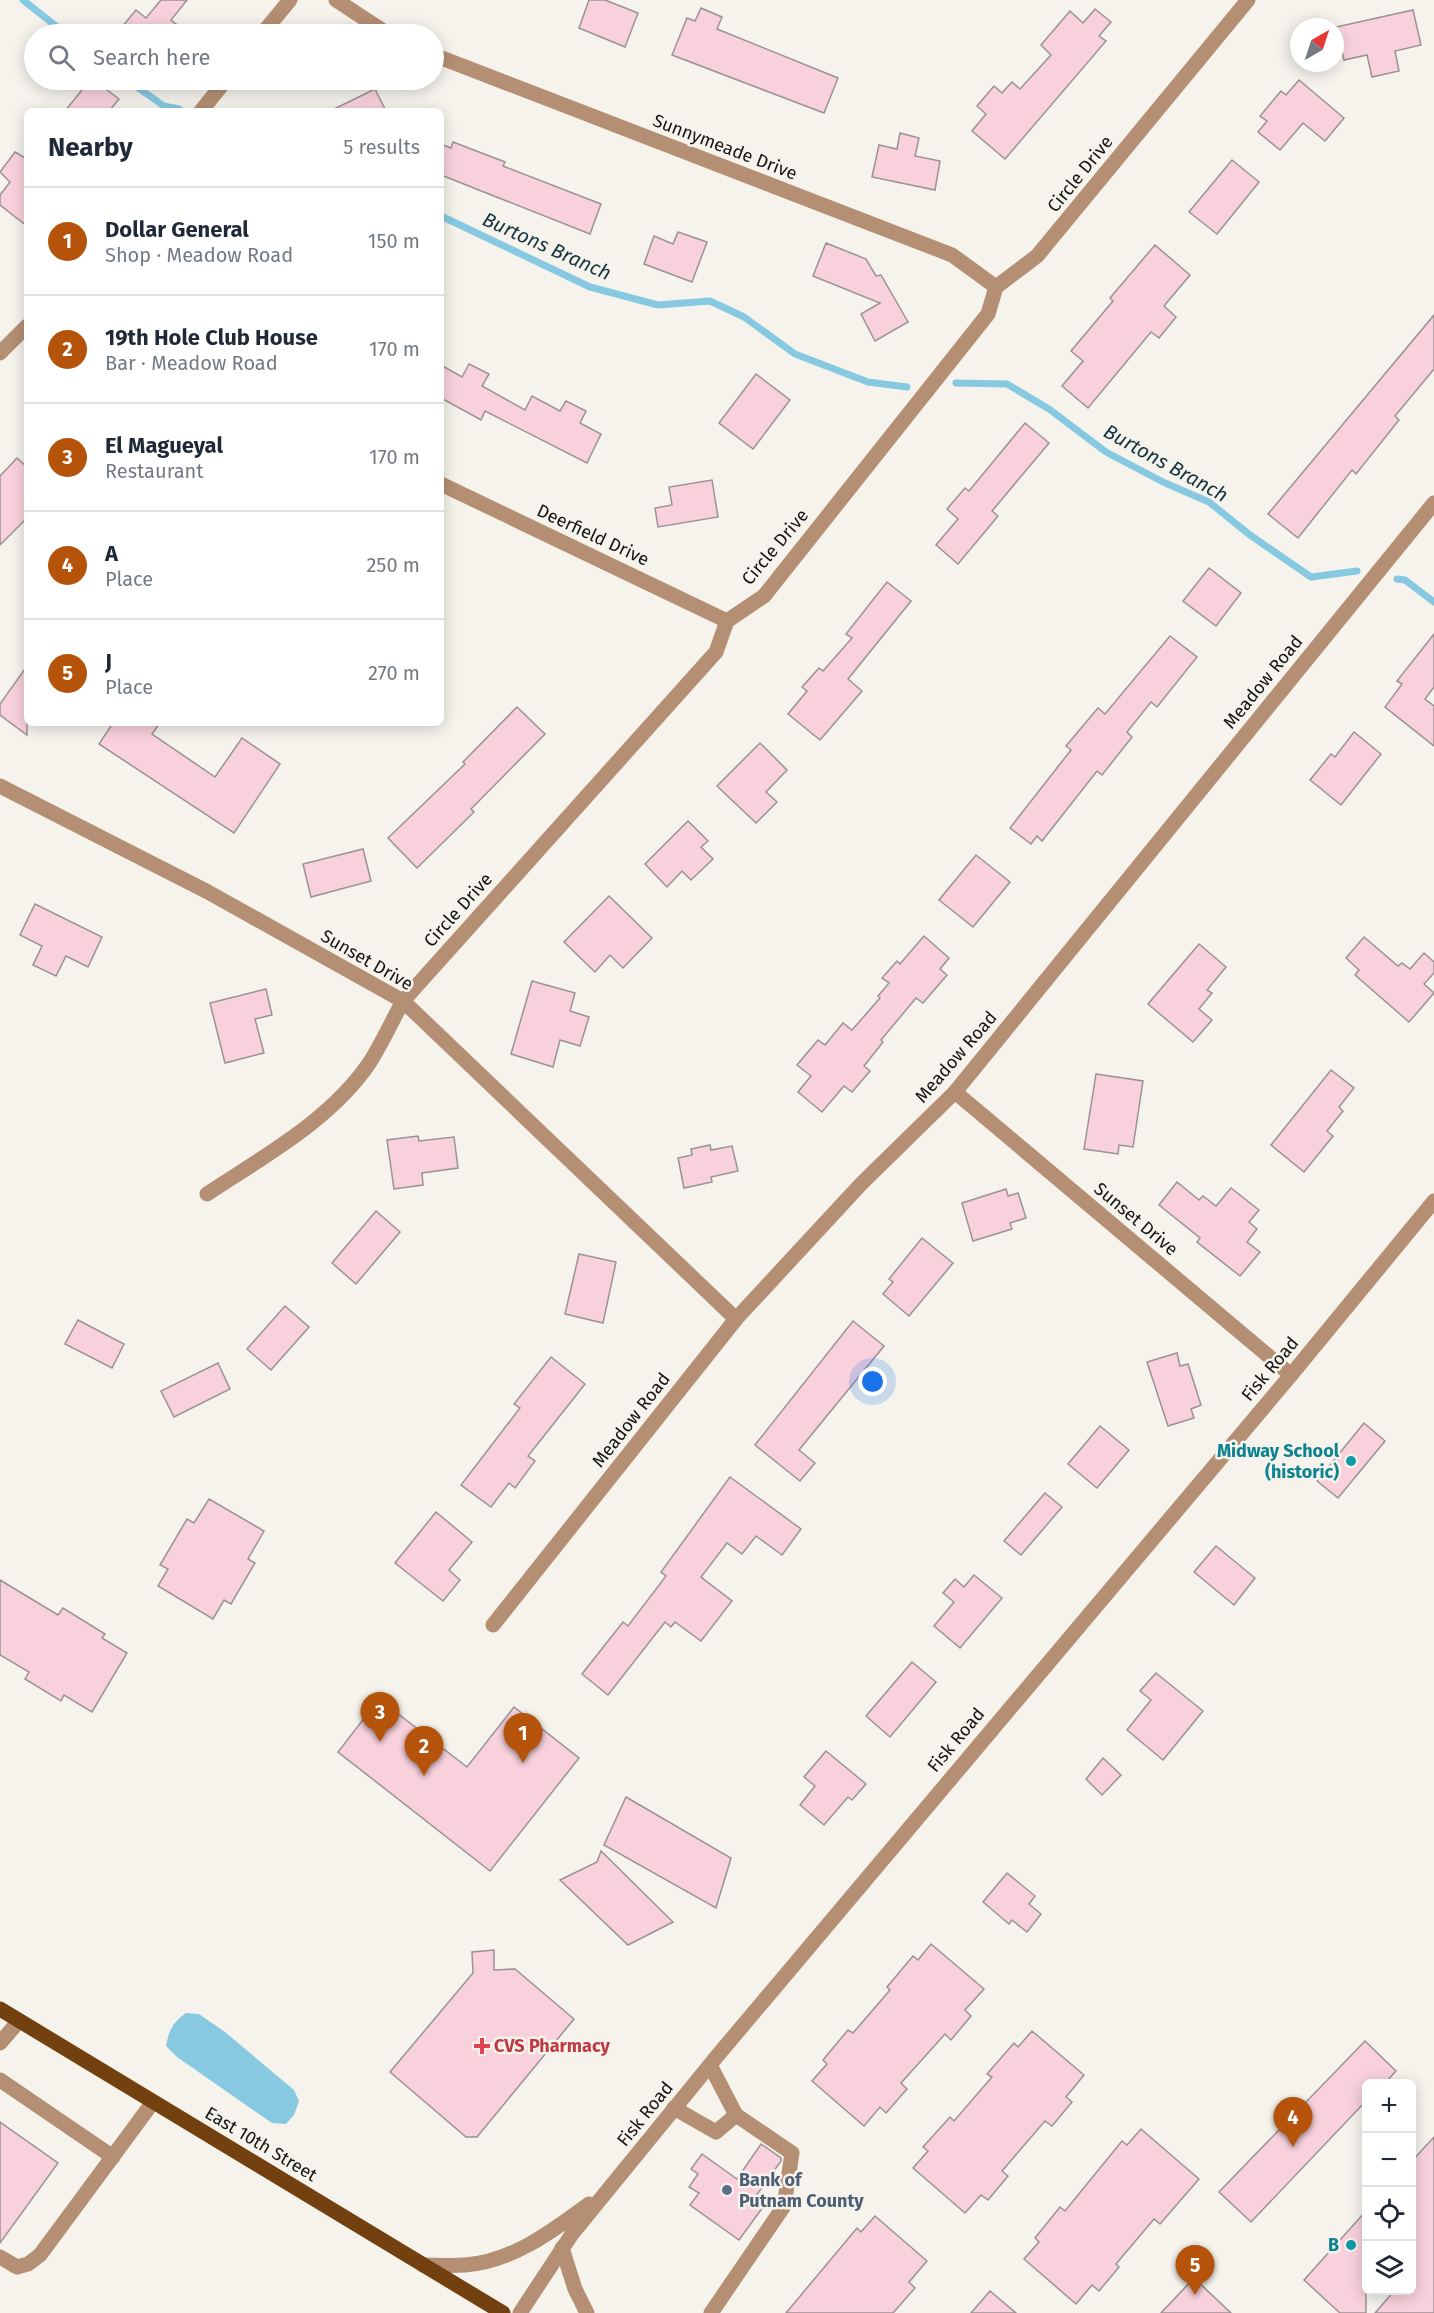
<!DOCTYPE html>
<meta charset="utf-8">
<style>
:root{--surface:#fff;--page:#f2f2f3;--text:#1f2937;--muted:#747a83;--line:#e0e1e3;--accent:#b45309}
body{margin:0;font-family:"Fira Sans",sans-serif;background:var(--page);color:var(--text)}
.controls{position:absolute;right:18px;bottom:18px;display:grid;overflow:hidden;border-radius:9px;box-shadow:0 3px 15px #0003}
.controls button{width:54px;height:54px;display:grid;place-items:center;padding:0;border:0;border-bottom:2px solid var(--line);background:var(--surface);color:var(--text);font:30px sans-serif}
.compass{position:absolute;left:1290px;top:18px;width:54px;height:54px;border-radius:50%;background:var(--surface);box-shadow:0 3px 15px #0003;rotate:39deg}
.you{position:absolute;left:873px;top:1382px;width:21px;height:21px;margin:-15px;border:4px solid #fff;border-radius:50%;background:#1a73e8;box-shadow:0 0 0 9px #1a73e833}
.badge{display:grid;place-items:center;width:39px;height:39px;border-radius:50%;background:var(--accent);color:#fff;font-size:20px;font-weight:700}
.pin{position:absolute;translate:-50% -50px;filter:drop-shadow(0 2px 3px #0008)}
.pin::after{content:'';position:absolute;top:32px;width:21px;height:18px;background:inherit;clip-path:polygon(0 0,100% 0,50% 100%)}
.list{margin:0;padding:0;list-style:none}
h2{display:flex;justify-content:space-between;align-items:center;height:78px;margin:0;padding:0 24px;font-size:26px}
h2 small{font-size:20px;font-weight:400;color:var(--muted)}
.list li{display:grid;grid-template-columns:39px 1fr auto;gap:18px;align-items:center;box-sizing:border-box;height:108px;padding:0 24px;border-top:2px solid var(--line)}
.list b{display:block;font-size:22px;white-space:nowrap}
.list p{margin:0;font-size:20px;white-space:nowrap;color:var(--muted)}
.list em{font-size:20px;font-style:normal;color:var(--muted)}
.icon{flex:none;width:33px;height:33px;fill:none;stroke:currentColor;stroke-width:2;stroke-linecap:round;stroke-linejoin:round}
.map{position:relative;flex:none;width:1434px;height:2313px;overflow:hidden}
.search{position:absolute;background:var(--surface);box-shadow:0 3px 15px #0003;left:24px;top:24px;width:420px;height:66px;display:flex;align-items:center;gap:15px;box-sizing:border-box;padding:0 21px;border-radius:33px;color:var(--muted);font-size:22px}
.panel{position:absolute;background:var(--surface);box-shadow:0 3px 15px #0003;left:24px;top:108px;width:420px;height:618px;border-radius:9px}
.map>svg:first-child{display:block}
</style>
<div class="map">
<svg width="1434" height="2313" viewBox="0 0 1434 2313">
<rect width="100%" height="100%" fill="#f5f3ec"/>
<path fill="#87c9e1" d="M 186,2013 L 199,2014 L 225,2032 L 294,2090 L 299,2101 L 294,2115 L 286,2124 L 272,2123 L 177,2057 L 166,2046 C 169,2030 173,2022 186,2013 Z"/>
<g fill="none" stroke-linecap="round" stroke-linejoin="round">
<g stroke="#87c9e1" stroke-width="7">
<path d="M 23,0 L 66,34"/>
<path d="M 127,80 L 164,106 L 179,109"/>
<path d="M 441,216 L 590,287 L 658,305 L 710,301 L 744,317 L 795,354 L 868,382 L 907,387"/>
<path d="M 956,383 L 1007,384 L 1049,409 L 1106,452 L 1163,482 L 1209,502 L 1250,535 L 1311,577 L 1357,571"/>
<path d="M 1397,579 L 1405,580 L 1434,602"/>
</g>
</g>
<g fill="#f8d1dc" stroke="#9a9294" stroke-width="1.5">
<path d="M 161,0 L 187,0 L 171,20 L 189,34 L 116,34 L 136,10 L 146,18 Z"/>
<path d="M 589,0 L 605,0 L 638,13 L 625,47 L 579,28 Z"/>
<path d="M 701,8 L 722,17 L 717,29 L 838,78 L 824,113 L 672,55 L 687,18 L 695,21 Z"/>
<path d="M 1095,9 L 1111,22 L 1099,36 L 1106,41 L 1005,159 L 972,131 L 986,114 L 977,106 L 994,86 L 1002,93 L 1012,82 L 1020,89 L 1051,55 L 1041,45 L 1070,11 L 1083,23 Z"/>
<path d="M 1413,10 L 1421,45 L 1395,51 L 1399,71 L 1372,77 L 1367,55 L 1344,60 L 1336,27 Z"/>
<path d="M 90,80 L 94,80 L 119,99 L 109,111 L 65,111 Z"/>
<path d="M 1299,80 L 1344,118 L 1325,141 L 1303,123 L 1280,150 L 1258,132 L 1267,121 L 1260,116 L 1281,91 L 1286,95 Z"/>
<path d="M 375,89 L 386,111 L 330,111 Z"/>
<path d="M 900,133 L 919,138 L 915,156 L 940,161 L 935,190 L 872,177 L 879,145 L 897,149 Z"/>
<path d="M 453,142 L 505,162 L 503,166 L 601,204 L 590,234 L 441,175 L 441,144 L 451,148 Z"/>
<path d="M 15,152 L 27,159 L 27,226 L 0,205 L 0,195 L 10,182 L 0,172 Z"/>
<path d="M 1232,160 L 1259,182 L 1217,234 L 1189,212 Z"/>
<path d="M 678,232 L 707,242 L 692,282 L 644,264 L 654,236 L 673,244 Z"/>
<path d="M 826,243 L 866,259 L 876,276 L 881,275 L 908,322 L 875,341 L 861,314 L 880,303 L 813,276 Z"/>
<path d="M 1155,245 L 1190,275 L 1164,306 L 1176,317 L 1159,338 L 1151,332 L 1088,408 L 1062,386 L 1083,361 L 1071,351 L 1113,301 L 1110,298 Z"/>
<path d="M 1434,315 L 1434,369 L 1395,416 L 1399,420 L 1356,474 L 1352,470 L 1298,538 L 1268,514 Z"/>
<path d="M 469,364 L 489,374 L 482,386 L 525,410 L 532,396 L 560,411 L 566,401 L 586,411 L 580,423 L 601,434 L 587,463 L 485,411 L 481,420 L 441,398 L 441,365 L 462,377 Z"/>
<path d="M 756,374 L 790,400 L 753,449 L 719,423 Z"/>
<path d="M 1025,423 L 1049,443 L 992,511 L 998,516 L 958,564 L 936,545 L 958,519 L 947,509 L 965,488 L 969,491 Z"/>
<path d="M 17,458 L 27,467 L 27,518 L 0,545 L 0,476 Z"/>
<path d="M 712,480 L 718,517 L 658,527 L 655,508 L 672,505 L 669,487 Z"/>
<path d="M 1209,568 L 1241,593 L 1216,626 L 1183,601 Z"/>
<path d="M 887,582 L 911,601 L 848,679 L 862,691 L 820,740 L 788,714 L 807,691 L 802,687 L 819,668 L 823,671 L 852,638 L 846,634 Z"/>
<path d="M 1434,634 L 1434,687 L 1425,699 L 1434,706 L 1434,746 L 1385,707 L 1402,684 L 1397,681 Z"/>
<path d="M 1170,636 L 1197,657 L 1157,707 L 1151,702 L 1127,732 L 1132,737 L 1102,775 L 1097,771 L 1042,841 L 1037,836 L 1031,844 L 1010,828 L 1071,750 L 1066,746 L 1098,708 L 1105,714 Z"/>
<path d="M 27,666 L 27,735 L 0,715 L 0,704 Z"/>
<path d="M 517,707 L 545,734 L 471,809 L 474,812 L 417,868 L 388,838 L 465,764 L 463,762 Z"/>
<path d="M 113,723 L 160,723 L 152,734 L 215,777 L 242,738 L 280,764 L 234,833 L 99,744 Z"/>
<path d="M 1354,732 L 1381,754 L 1341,805 L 1310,780 L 1331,754 L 1335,757 Z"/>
<path d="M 760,743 L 787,770 L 766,792 L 777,802 L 756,823 L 717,786 Z"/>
<path d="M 688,821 L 708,841 L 701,847 L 713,859 L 691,880 L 682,871 L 667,887 L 645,864 Z"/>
<path d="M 363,849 L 371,881 L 311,897 L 303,864 Z"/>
<path d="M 976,855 L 1010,882 L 973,927 L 939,900 Z"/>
<path d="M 609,896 L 652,938 L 623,968 L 610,955 L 595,972 L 564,942 Z"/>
<path d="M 35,904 L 102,937 L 88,967 L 66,956 L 56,976 L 33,965 L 42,946 L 20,935 Z"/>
<path d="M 924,936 L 949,958 L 940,969 L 947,975 L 923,1003 L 916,998 L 881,1040 L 883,1042 L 864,1066 L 870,1071 L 852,1092 L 844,1086 L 822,1112 L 798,1092 L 811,1076 L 797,1065 L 818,1040 L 825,1045 L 843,1023 L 852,1030 L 880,998 L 878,996 L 889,983 L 882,978 L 897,961 L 900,964 Z"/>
<path d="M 1364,937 L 1398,966 L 1402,963 L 1410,969 L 1424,953 L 1434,962 L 1434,973 L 1424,984 L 1434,993 L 1409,1022 L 1355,975 L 1359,970 L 1346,958 Z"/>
<path d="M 1199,944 L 1226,967 L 1207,990 L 1212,993 L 1199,1009 L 1212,1020 L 1193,1042 L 1148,1004 Z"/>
<path d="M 532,981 L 575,993 L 570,1011 L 589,1017 L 580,1046 L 560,1040 L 553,1067 L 511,1054 Z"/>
<path d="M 266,989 L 272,1015 L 255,1019 L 264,1053 L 225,1063 L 210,1003 Z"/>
<path d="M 1331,1070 L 1354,1088 L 1339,1107 L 1343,1111 L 1327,1131 L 1333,1136 L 1304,1172 L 1271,1145 Z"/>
<path d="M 1096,1074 L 1143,1081 L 1133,1147 L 1119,1145 L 1118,1154 L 1084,1149 Z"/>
<path d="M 418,1136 L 419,1141 L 454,1137 L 458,1168 L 422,1173 L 423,1185 L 394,1189 L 387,1140 Z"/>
<path d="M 710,1145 L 711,1150 L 732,1146 L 738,1171 L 711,1177 L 712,1182 L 684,1188 L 678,1158 L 692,1155 L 691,1149 Z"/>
<path d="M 1177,1182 L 1199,1200 L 1203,1196 L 1216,1206 L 1231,1188 L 1259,1210 L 1249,1222 L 1257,1229 L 1247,1242 L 1260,1252 L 1240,1276 L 1197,1242 L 1200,1238 L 1159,1205 Z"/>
<path d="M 1006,1189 L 1008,1196 L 1018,1193 L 1026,1218 L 1010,1223 L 1012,1229 L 973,1241 L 962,1203 Z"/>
<path d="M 376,1211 L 400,1232 L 356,1284 L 332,1263 Z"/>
<path d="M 922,1238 L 953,1263 L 909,1316 L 883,1294 L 893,1282 L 889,1279 Z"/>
<path d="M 579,1254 L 616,1262 L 603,1323 L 565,1314 Z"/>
<path d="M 285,1306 L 309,1327 L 271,1370 L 247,1349 Z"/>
<path d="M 78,1320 L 124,1344 L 112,1368 L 65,1344 Z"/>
<path d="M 853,1321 L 884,1346 L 799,1450 L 815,1463 L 800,1481 L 755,1445 Z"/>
<path d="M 1177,1353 L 1180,1366 L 1188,1364 L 1201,1405 L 1191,1409 L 1194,1418 L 1168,1426 L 1147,1362 Z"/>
<path d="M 551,1357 L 585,1384 L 528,1456 L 535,1461 L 515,1488 L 509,1483 L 491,1507 L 461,1485 L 520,1408 L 514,1404 Z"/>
<path d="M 218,1363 L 230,1389 L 174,1417 L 161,1391 Z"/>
<path d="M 1364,1423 L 1385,1441 L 1338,1498 L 1317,1481 Z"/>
<path d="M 1100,1426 L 1129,1450 L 1097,1488 L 1068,1464 Z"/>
<path d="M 730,1477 L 801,1529 L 782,1555 L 756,1536 L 742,1554 L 727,1543 L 701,1577 L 732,1601 L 701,1641 L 675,1622 L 671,1627 L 665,1622 L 608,1695 L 582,1674 L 623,1622 L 628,1626 L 666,1576 L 661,1572 Z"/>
<path d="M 1045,1493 L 1062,1507 L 1021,1555 L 1004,1541 Z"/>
<path d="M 209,1499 L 264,1531 L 248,1559 L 255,1563 L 231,1604 L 224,1600 L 213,1619 L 158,1586 L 168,1569 L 160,1565 L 187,1519 L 194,1523 Z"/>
<path d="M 436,1512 L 472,1542 L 449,1570 L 460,1580 L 443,1601 L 395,1563 Z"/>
<path d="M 1216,1546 L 1255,1578 L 1234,1605 L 1194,1572 Z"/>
<path d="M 974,1575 L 1002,1598 L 960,1648 L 934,1626 L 954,1602 L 943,1593 L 955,1579 L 964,1587 Z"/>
<path d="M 0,1580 L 58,1615 L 63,1608 L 105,1634 L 102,1638 L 127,1653 L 92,1712 L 64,1695 L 61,1701 L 25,1679 L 29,1672 L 0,1655 Z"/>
<path d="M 912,1662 L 936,1682 L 890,1737 L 866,1716 Z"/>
<path d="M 1156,1673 L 1203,1711 L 1163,1760 L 1127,1730 L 1151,1700 L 1140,1691 Z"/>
<path d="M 379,1699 L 467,1767 L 514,1707 L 579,1758 L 490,1871 L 338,1752 Z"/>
<path d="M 826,1751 L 866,1784 L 852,1800 L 848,1797 L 824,1825 L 800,1805 L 815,1786 L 804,1777 Z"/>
<path d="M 1103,1758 L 1121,1775 L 1102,1795 L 1086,1779 Z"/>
<path d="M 626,1797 L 731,1858 L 716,1908 L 604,1845 Z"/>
<path d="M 601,1851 L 673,1922 L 628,1945 L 560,1880 L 597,1862 Z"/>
<path d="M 1007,1873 L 1035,1896 L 1029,1904 L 1041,1914 L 1027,1932 L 1012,1920 L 1009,1924 L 983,1902 Z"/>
<path d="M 931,1944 L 984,1989 L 965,2010 L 971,2016 L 951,2040 L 945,2034 L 901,2083 L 907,2089 L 886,2113 L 880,2107 L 864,2126 L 812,2081 L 827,2064 L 823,2060 L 848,2030 L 853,2033 L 890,1990 L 887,1987 L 913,1956 L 918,1960 Z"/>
<path d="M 494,1950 L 494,1970 L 515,1969 L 574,2019 L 477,2137 L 466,2137 L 390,2072 L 473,1973 L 472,1952 Z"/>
<path d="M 1032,2031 L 1084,2075 L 1066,2097 L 1072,2102 L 1052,2126 L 1045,2121 L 1002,2171 L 1008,2176 L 988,2200 L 981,2195 L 965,2213 L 913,2168 L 928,2151 L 923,2147 L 950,2117 L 954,2121 L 992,2077 L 987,2074 L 1014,2043 L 1018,2047 Z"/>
<path d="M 1365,2041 L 1396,2071 L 1384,2084 L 1366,2084 L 1366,2101 L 1251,2222 L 1219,2192 Z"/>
<path d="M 0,2122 L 58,2163 L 0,2243 Z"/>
<path d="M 1141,2129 L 1199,2179 L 1160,2224 L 1154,2219 L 1116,2264 L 1119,2267 L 1099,2291 L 1092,2285 L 1076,2304 L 1024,2259 L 1039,2242 L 1035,2238 L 1060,2207 L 1065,2211 L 1122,2141 L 1127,2145 Z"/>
<path d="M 1434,2137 L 1434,2313 L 1375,2313 L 1395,2290 L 1412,2290 L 1412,2161 Z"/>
<path d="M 761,2144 L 781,2158 L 781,2161 L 753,2200 L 763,2207 L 739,2240 L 690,2205 L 699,2193 L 689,2187 L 698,2174 L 691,2169 L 702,2154 L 737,2179 Z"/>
<path d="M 1366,2211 L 1366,2313 L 1340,2313 L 1304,2280 Z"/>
<path d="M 875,2216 L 927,2261 L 909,2282 L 915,2288 L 893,2313 L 786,2313 L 857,2228 L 861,2232 Z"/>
<path d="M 1194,2278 L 1231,2313 L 1161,2313 Z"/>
<path d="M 990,2291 L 1016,2313 L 971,2313 Z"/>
</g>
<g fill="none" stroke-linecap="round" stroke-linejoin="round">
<g stroke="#b58f73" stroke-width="15">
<path d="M 336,0 L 388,34"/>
<path d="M 262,34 L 290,0"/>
<path d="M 434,55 L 952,255 L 996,287"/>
<path d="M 201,111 L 226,80"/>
<path d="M 0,353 L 27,326"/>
<path d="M 441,484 L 727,621"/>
<path d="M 0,786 L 208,892 L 403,1001 L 736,1319"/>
<path d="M 955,1092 L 1291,1375"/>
<path d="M 207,1194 C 264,1156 331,1120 370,1062 C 382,1043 392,1021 403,1001 L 716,652 L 727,621 L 764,596 L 988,314 L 996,287 L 1037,256 L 1248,0"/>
<path d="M 493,1625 L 736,1319 L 861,1184 L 955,1092 L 1434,503"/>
<path d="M 0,2043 L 19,2021"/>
<path d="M 710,2065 L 736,2115 L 792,2153 L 784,2206 L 711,2313"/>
<path d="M 0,2080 L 113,2157"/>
<path d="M 674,2108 L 716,2132 L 736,2115"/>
<path d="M 562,2248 L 575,2289 L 587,2313"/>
<path d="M 0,2257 L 17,2267 L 28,2264 L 40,2255 L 153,2102"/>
<path d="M 423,2265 C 437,2265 451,2266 465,2265 C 512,2262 554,2230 589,2204"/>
<path d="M 520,2313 L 572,2234 L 718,2055 L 1291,1375 L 1434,1201"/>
</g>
<path stroke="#734010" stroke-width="15" d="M 0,2009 L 503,2313"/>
</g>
<g fill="#0f9aa8" stroke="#f5f3ec" stroke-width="2">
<circle cx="1351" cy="1461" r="6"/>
<circle cx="1351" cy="2245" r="6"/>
</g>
<path fill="#e0444e" stroke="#f5f3ec" stroke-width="2" d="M479 2037h6v6h6v6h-6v6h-6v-6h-6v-6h6z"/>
<circle fill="#5c6f8a" stroke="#f5f3ec" stroke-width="2" cx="727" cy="2190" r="6"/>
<g text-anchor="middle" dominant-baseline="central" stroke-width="5" stroke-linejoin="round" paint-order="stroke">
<g font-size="18" fill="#151412" stroke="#f5f3ec">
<text transform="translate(725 147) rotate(21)">Sunnymeade Drive</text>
<text transform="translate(1080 174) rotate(-51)">Circle Drive</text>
<text transform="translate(593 535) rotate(25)">Deerfield Drive</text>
<text transform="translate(775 547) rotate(-50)">Circle Drive</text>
<text transform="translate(1263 682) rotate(-51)">Meadow Road</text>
<text transform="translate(458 910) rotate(-48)">Circle Drive</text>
<text transform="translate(367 960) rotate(30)">Sunset Drive</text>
<text transform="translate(956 1057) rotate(-49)">Meadow Road</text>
<text transform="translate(1136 1219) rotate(40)">Sunset Drive</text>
<text transform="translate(1270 1369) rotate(-50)">Fisk Road</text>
<text transform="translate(631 1420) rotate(-52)">Meadow Road</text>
<text transform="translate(956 1740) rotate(-50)">Fisk Road</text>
<text transform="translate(645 2114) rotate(-51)">Fisk Road</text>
<text transform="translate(261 2144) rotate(31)">East 10th Street</text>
</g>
<g font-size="18" font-weight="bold" fill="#0d838f" stroke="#f5f3ec" text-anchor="end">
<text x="1339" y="1451">Midway School<tspan x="1339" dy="21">(historic)</tspan></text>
<text x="1339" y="2245">B</text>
</g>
<g font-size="18" font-weight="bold" fill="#be3a42" stroke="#f5f3ec" text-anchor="start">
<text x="494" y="2046">CVS Pharmacy</text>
</g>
<g font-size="18" font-weight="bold" fill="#4e5e75" stroke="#f5f3ec" text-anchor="start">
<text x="739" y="2180">Bank of<tspan x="739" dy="21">Putnam County</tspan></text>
</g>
<g font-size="20" font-style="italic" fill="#13333e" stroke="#f5f3ec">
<text transform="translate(547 246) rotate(24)">Burtons Branch</text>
<text transform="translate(1166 463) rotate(29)">Burtons Branch</text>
</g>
</g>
</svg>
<div class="controls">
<button>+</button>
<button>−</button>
<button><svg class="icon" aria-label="locate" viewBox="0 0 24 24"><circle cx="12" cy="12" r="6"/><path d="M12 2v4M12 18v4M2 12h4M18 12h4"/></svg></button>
<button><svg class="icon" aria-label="layers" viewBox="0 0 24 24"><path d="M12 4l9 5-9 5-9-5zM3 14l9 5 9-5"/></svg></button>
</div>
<svg class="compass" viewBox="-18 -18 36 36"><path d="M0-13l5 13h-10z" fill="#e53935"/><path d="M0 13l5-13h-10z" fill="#747a83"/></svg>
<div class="you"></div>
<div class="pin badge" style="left:523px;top:1763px">1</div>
<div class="pin badge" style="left:424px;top:1776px">2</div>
<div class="pin badge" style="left:380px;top:1742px">3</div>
<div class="pin badge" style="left:1293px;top:2147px">4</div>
<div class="pin badge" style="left:1195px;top:2295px">5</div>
<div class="search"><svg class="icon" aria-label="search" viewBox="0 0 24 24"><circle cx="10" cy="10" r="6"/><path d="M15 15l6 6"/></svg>Search here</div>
<section class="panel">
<h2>Nearby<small>5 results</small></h2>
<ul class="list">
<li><span class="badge">1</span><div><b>Dollar General</b><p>Shop · Meadow Road</p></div><em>150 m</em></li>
<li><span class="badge">2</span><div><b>19th Hole Club House</b><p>Bar · Meadow Road</p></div><em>170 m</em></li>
<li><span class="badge">3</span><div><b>El Magueyal</b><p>Restaurant</p></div><em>170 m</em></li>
<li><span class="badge">4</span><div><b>A</b><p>Place</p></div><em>250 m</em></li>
<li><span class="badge">5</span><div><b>J</b><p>Place</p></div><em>270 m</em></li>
</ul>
</section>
</div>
